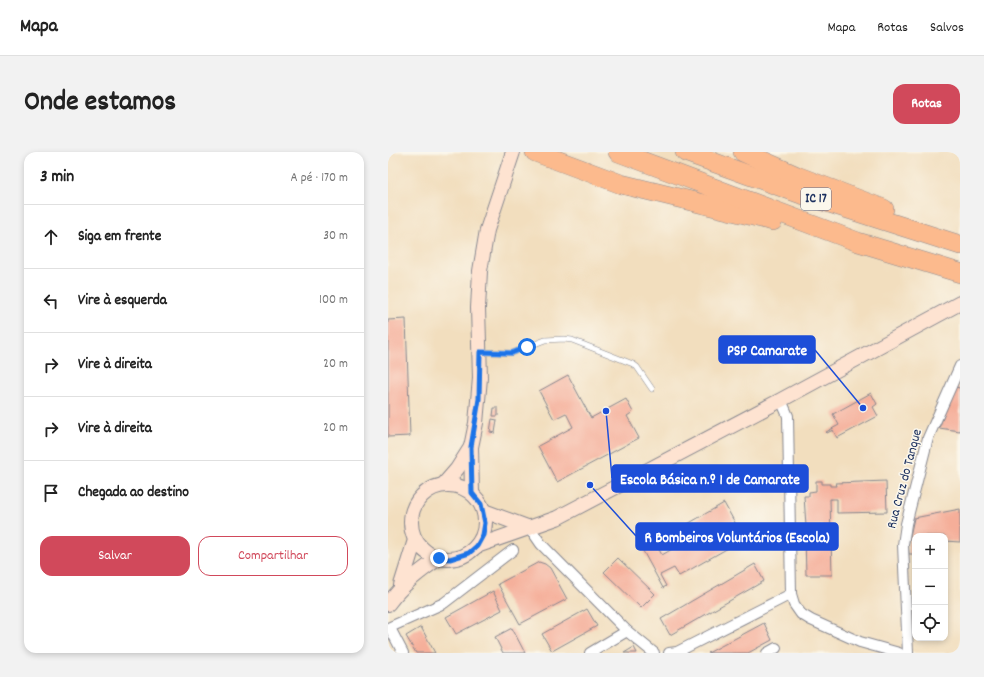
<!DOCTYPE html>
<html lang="pt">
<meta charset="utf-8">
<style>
:root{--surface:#fff;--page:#f2f2f2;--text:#222;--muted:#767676;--line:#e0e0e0;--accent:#d1495b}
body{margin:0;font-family:Dekko,sans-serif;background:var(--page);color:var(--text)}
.controls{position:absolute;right:12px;bottom:12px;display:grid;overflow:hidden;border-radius:8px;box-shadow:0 2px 6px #0003}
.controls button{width:36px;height:36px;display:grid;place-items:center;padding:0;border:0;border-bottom:1px solid var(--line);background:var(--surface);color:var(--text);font:20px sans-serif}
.stop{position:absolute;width:12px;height:12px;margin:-9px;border:3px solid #1a73e8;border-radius:50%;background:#fff}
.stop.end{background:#1a73e8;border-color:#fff;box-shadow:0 1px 4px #0008}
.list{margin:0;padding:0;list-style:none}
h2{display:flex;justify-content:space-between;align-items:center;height:52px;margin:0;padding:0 16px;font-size:17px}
h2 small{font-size:13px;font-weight:400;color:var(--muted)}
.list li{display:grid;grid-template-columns:26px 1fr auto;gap:12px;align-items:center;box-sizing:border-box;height:64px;padding:0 16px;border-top:1px solid var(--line)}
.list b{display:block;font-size:15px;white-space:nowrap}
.list em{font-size:13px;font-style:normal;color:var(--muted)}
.actions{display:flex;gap:8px;padding:12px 16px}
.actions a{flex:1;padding:9px 0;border:1px solid var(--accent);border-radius:12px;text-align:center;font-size:14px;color:var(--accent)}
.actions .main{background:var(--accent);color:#fff}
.icon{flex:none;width:22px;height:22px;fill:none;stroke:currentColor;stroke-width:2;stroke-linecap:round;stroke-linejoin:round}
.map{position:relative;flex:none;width:572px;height:501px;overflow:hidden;border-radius:12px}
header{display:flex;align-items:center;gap:24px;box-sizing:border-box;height:56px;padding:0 20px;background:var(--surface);border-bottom:1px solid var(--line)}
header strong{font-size:19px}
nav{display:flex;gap:22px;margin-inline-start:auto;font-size:14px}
.intro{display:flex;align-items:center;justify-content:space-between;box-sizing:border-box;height:96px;padding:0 24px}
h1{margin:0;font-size:28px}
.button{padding:10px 18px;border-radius:12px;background:var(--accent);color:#fff;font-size:14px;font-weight:700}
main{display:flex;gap:24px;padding:0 24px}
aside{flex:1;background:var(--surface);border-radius:12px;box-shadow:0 2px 6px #0003}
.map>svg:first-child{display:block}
</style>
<header>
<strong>Mapa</strong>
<nav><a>Mapa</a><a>Rotas</a><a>Salvos</a></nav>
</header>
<div class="intro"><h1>Onde estamos</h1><a class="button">Rotas</a></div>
<main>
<aside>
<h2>3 min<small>A pé · 170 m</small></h2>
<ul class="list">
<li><svg class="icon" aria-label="ahead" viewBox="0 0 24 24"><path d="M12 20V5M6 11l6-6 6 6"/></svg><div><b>Siga em frente</b></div><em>30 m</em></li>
<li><svg class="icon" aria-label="left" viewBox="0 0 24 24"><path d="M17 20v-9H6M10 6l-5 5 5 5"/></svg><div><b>Vire à esquerda</b></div><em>100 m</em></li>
<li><svg class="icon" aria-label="right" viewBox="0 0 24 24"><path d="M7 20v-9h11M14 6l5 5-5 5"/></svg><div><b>Vire à direita</b></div><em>20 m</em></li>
<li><svg class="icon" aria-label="right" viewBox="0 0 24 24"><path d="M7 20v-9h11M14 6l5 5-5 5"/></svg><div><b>Vire à direita</b></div><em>20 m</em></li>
<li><svg class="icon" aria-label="arrive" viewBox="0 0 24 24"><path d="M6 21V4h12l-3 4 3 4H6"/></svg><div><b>Chegada ao destino</b></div></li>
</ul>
<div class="actions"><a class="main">Salvar</a><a>Compartilhar</a></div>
</aside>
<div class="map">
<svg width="572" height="501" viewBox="0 0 572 501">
<rect width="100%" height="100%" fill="#fbf7ec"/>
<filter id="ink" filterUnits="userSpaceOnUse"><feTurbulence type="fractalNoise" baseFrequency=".025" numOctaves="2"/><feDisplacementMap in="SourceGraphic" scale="8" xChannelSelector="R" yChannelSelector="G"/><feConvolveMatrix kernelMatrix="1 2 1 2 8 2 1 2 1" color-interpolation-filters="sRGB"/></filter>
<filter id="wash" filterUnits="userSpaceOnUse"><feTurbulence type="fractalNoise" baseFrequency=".012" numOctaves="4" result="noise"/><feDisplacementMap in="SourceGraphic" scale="16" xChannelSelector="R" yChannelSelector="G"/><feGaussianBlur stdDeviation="0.9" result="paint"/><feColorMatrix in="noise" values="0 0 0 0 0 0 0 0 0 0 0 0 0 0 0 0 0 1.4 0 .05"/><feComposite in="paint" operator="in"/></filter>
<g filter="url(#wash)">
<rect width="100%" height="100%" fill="#f2debe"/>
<g id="blocks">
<g fill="#f5ae99">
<path d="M 18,167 L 22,284 L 0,285 L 0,168 Z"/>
<path d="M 180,223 L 203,266 L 238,247 L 245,260 L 239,264 L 251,286 L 169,330 L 150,294 L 185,275 L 178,261 L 166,267 L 151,239 Z"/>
<path d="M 567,235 L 572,236 L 572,279 L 551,276 Z"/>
<path d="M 483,241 L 489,252 L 485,255 L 490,264 L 449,286 L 445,278 L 439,281 L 438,280 L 451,273 L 445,262 Z"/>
<path d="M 106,256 L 110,256 L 110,264 L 105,264 Z"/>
<path d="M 104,267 L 109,268 L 107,281 L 102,280 Z"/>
<path d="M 428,329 L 434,329 L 434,332 L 442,332 L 442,334 L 449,334 L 448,331 L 498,329 L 499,360 L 449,361 L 449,347 L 442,347 L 444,423 L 418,423 L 417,383 L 432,382 L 432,377 L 434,377 L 434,373 L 418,374 L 416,344 L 421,344 L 421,340 L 428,339 Z"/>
<path d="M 336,351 L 356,387 L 291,424 L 286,416 L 272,423 L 278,434 L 275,436 L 255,399 L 268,392 L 274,403 L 286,396 L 279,384 Z"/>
<path d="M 572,357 L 572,390 L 557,389 L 557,384 L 527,384 L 527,402 L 521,402 L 520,393 L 526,366 Z"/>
<path d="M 230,406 L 267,442 L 253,456 L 216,420 Z"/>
<path d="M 151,410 L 157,412 L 162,416 L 179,447 L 132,472 L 110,432 Z"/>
<path d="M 367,412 L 376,429 L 282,483 L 273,467 Z"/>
<path d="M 105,439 L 114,458 L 68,482 L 58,465 Z"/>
<path d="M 199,457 L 209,474 L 164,499 L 154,482 Z"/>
<path d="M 376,471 L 384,488 L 360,501 L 320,501 Z"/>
<path d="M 33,475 L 47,501 L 28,501 L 18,484 Z"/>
<path d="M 124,476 L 137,501 L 115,501 L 107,485 Z"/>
<path d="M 246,495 L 249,501 L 236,501 Z"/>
</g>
</g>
</g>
<g filter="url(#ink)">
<use href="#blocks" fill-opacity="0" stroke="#86868e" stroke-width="1"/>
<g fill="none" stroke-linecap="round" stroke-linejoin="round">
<defs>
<path id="lane" d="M 93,200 L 124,201 L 157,188 L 176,187 L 184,188 L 245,212 L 249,215 L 264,237"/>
<g id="street">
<path d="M 393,248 L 400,264 L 403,442 L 406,452 L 413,462 L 423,468 L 472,490 L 511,501"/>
<path d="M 142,376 L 153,392 L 239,479 L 266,501"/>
<path d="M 0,476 L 56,451 L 125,398"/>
<path d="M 2,476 L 15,501"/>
<path d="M 202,501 L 239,479"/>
<path d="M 281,501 L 289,500 L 403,442"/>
<path d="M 379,501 L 388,496"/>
<path d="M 520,501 L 515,393 L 518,372 L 540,286 L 572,214"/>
</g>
<g id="secondary">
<path d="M 56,332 L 69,317 L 83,295"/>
<circle cx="60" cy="370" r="37"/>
<path d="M 84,341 L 83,295 L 88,271 L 92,226 L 90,156 L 92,119 L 99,78 L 125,0"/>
<path d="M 96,359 L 142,376"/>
<path d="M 89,394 L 169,366 L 393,248 L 572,151"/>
<path d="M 13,433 L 27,388"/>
<path d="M 0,452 C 15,432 31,420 51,406"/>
</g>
<g id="highway">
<path d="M 147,0 L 233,32 L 385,69"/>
<path d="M 230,0 L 470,90 L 572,121"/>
<path d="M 297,0 L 413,42 L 572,93"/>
<path d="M 355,0 L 409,24 L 496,57"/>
</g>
</defs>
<use href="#lane" stroke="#86868e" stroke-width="6"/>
<use href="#street" stroke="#86868e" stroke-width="12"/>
<use href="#secondary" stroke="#86868e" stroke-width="16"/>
<use href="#highway" stroke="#86868e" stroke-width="20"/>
<use href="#lane" stroke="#fff" stroke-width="5"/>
<use href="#street" stroke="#fff" stroke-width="10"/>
<use href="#secondary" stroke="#fee3d1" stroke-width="14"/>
<use href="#highway" stroke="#fcba8d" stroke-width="19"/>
</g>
</g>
<g fill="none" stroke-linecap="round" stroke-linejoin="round" filter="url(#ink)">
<path stroke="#1a73e8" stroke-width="5" d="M 51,406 L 62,407 L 81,401 L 89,394 L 95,383 L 97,371 L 93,352 L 84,341 L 83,295 L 91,247 L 92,200 L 124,201 L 139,195"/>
</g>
<g text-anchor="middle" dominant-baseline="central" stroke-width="3" stroke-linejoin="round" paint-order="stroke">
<rect fill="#fbf7ec" stroke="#5e6b89" stroke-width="1" x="413" y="36" width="30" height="22" rx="3"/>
<g font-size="13" font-weight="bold" fill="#1b2f5e">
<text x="428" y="47">IC 17</text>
</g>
<g font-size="14" fill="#1b2f5e" stroke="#fbf7ec">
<text transform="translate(517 327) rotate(-75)">Rua Cruz do Tanque</text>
</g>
</g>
<path fill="none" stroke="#1d4ed8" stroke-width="1.5" d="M475 256L427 198M218 259L224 326M202 333L248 384"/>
<g fill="#1d4ed8" stroke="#fbf7ec" stroke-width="1.5">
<circle cx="475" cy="256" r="4"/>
<circle cx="218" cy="259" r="4"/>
<circle cx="202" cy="333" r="4"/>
</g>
<g fill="#1d4ed8" stroke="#1d4ed8" stroke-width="1.5">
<rect x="331" y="184" width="96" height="27" rx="4"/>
<rect x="224" y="313" width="196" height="27" rx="4"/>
<rect x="248" y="371" width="202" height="27" rx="4"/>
</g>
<g font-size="15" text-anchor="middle" font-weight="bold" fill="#fff">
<text x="379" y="203">PSP Camarate</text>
<text x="322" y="332">Escola Básica n.º 1 de Camarate</text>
<text x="349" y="390">R Bombeiros Voluntários (Escola)</text>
</g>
</svg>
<div class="controls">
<button>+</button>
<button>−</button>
<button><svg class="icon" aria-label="locate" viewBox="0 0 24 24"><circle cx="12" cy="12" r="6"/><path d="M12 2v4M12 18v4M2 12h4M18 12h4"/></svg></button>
</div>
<div class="stop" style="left:139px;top:195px"></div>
<div class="stop end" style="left:51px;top:406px"></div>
</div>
</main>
